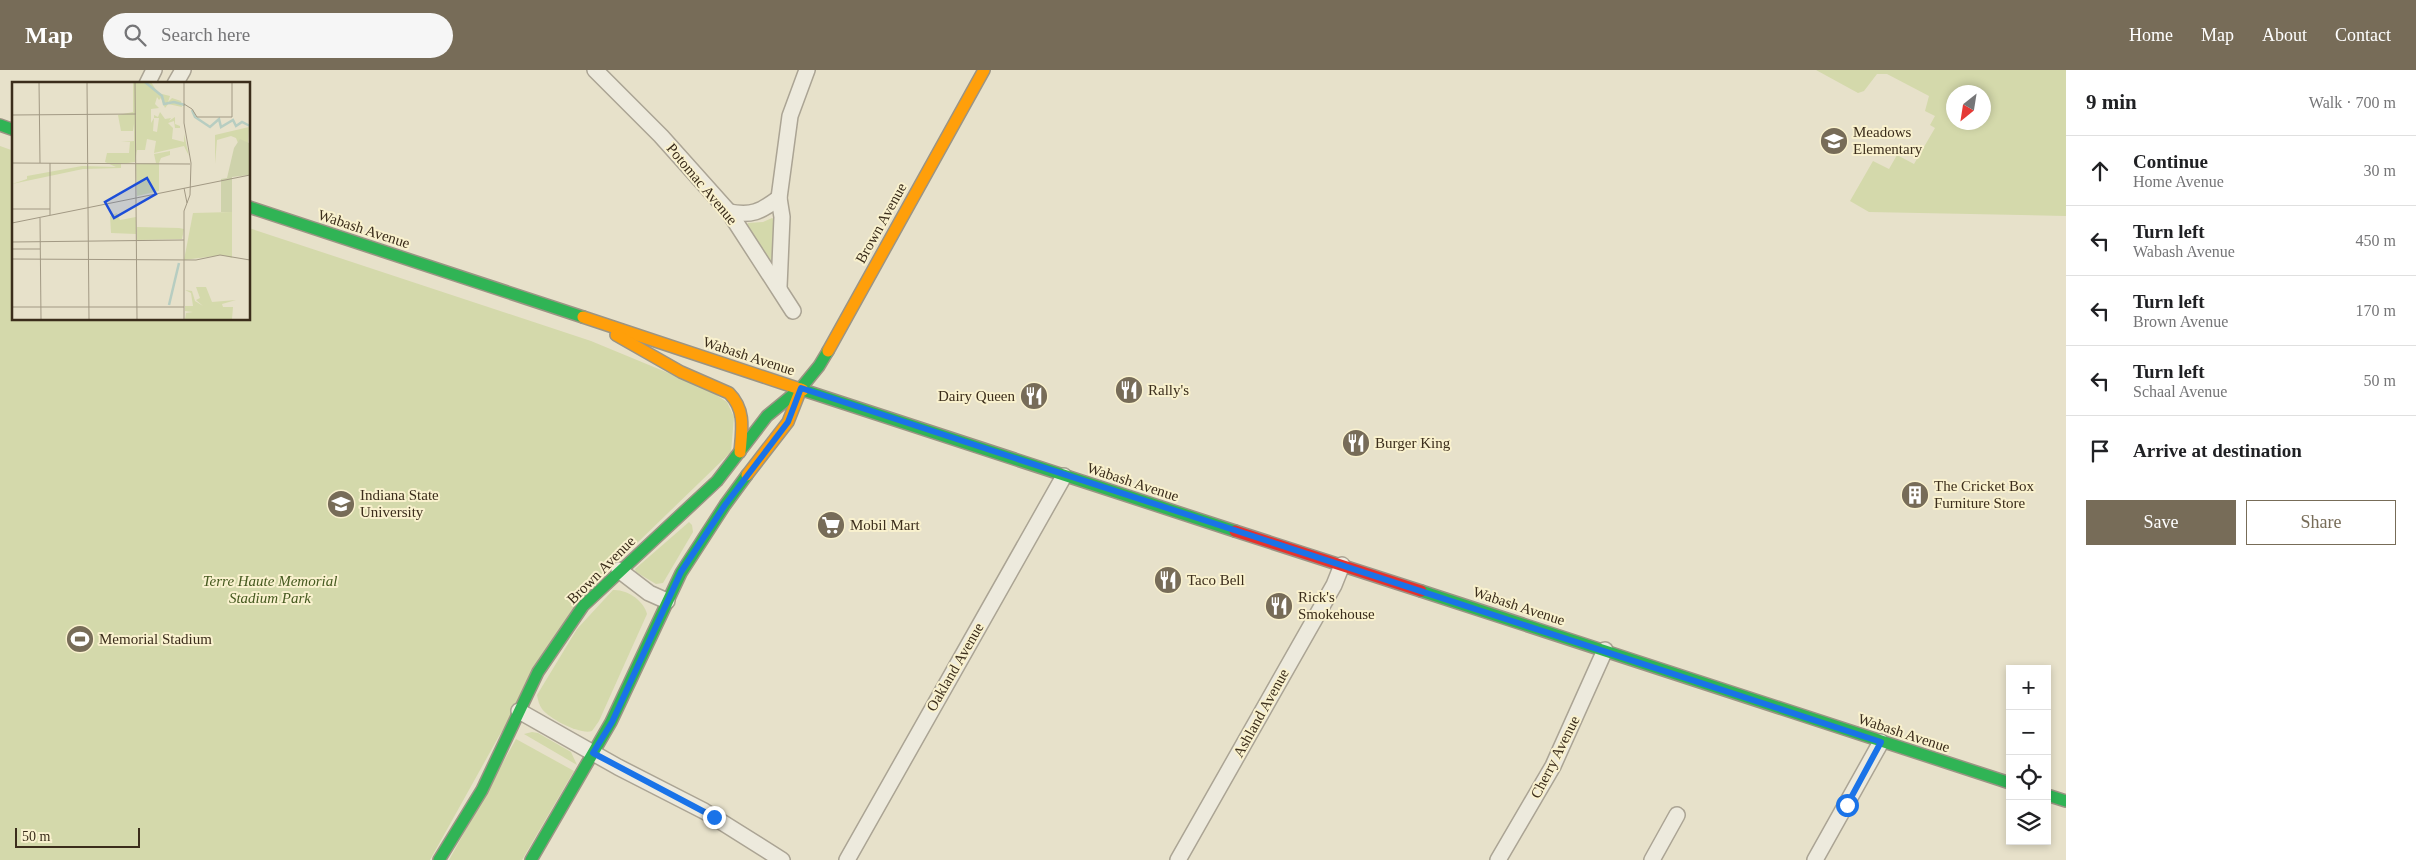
<!DOCTYPE html>
<meta charset="utf-8">
<style>
:root{--surface:#fff;--page:#f6f6f6;--text:#202124;--muted:#757577;--line:#e0e0e0;--accent:#776c58}
body{margin:0;font-family:"Times New Roman",serif;background:var(--page);color:var(--text)}
.controls{position:absolute;right:15px;bottom:15px;display:grid;overflow:hidden;border-radius:0px;box-shadow:0 2px 8px #0003}
.controls button{width:45px;height:45px;display:grid;place-items:center;padding:0;border:0;border-bottom:1px solid var(--line);background:var(--surface);color:var(--text);font:25px sans-serif}
.compass{position:absolute;left:1946px;top:15px;width:45px;height:45px;border-radius:50%;background:var(--surface);box-shadow:0 2px 8px #0003;rotate:210deg}
.scale{position:absolute;left:15px;bottom:12px;width:125px;box-sizing:border-box;padding-left:5px;border:2px solid #3b2d1b;border-top:0;font-size:14px;line-height:18px;white-space:nowrap;color:#3b2d1b;-webkit-text-stroke:4px #f9f1ce;paint-order:stroke}
.stop{position:absolute;width:15px;height:15px;margin:-11px;border:4px solid #1a73e8;border-radius:50%;background:#fff}
.stop.end{background:#1a73e8;border-color:#fff;box-shadow:0 1px 5px #0008}
.list{margin:0;padding:0;list-style:none}
h2{display:flex;justify-content:space-between;align-items:center;height:65px;margin:0;padding:0 20px;font-size:21px}
h2 small{font-size:16px;font-weight:400;color:var(--muted)}
.list li{display:grid;grid-template-columns:32px 1fr auto;gap:15px;align-items:center;box-sizing:border-box;height:70px;padding:0 20px;border-top:1px solid var(--line)}
.list b{display:block;font-size:19px;white-space:nowrap}
.list p{margin:0;font-size:16px;white-space:nowrap;color:var(--muted)}
.list em{font-size:16px;font-style:normal;color:var(--muted)}
.actions{display:flex;gap:10px;padding:15px 20px}
.actions a{flex:1;padding:11px 0;border:1px solid var(--accent);border-radius:0px;text-align:center;font-size:18px;color:var(--accent)}
.actions .main{background:var(--accent);color:#fff}
.icon{flex:none;width:28px;height:28px;fill:none;stroke:currentColor;stroke-width:2;stroke-linecap:round;stroke-linejoin:round}
.map{position:relative;flex:none;width:2066px;height:790px;overflow:hidden}
header{display:flex;align-items:center;gap:30px;box-sizing:border-box;height:70px;padding:0 25px;background:var(--accent);color:#fff}
header strong{font-size:24px}
nav{display:flex;gap:28px;margin-inline-start:auto;font-size:18px}
.search{width:350px;height:45px;background:var(--page);display:flex;align-items:center;gap:12px;box-sizing:border-box;padding:0 18px;border-radius:28px;color:var(--muted);font-size:19px}
main{display:flex}
aside{flex:1;background:var(--surface)}
.map>svg:first-child{display:block}
</style>
<header>
<strong>Map</strong>
<div class="search"><svg class="icon" aria-label="search" viewBox="0 0 24 24"><circle cx="10" cy="10" r="6"/><path d="M15 15l6 6"/></svg>Search here</div>
<nav><a>Home</a><a>Map</a><a>About</a><a>Contact</a></nav>
</header>
<main>
<div class="map">
<svg width="2066" height="790" viewBox="0 0 2066 790">
<rect width="100%" height="100%" fill="#e7e1ca"/>
<g fill="#d4d9ab" fill-rule="evenodd">
<path d="M 1816,0 L 2066,0 L 2066,146 L 1869,142 L 1850,131 L 1873,91 L 1889,99 L 1897,85 L 1914,94 L 1935,58 L 1930,55 L 1935,46 L 1925,41 L 1929,26 L 1887,4 L 1877,4 L 1864,21 L 1858,23 ZM 1984,22 L 1984,52 L 1954,52 L 1954,22 Z"/>
<path d="M 0,76 L 14,81 L 14,249 L 249,249 L 249,158 L 591,271 L 707,319 L 727,332 L 734,347 L 731,382 L 602,507 L 499,666 L 430,790 L 0,790 Z"/>
<path d="M 772,148 L 774,149 L 774,185 L 771,191 L 747,157 L 748,153 L 763,152 Z"/>
<path d="M 689,452 L 692,455 L 693,462 L 663,513 L 656,514 L 636,502 L 635,499 Z"/>
<path d="M 613,520 C 627,519 644,531 647,544 L 599,651 L 592,661 C 580,665 550,649 542,639 C 539,635 538,630 537,625 L 577,559 Z"/>
<path d="M 532,662 L 538,663 L 571,682 L 577,695 L 524,664 Z"/>
<path d="M 516,669 L 574,701 L 522,790 L 449,790 Z"/>
</g>
<g fill="none" stroke-linecap="round" stroke-linejoin="round">
<defs>
<g id="street">
<path d="M 595,0 L 661,66 L 729,142 L 793,241"/>
<path d="M 147,14 L 154,0"/>
<path d="M 175,14 L 183,0"/>
<path d="M 729,142 C 752,146 760,142 779,128"/>
<path d="M 779,217 L 782,147 L 779,128 L 790,46 L 807,0"/>
<path d="M 619,500 L 649,523 L 667,531"/>
<path d="M 519,641 L 618,697 L 704,741 L 782,790"/>
<path d="M 847,790 L 1064,406"/>
<path d="M 1178,790 L 1334,515 L 1342,495"/>
<path d="M 1498,790 L 1553,696 L 1605,580"/>
<path d="M 1652,790 L 1677,745"/>
<path d="M 1815,790 L 1881,672"/>
</g>
<g id="fast">
<path d="M 0,55 L 14,60"/>
<path d="M 249,137 L 583,247"/>
<path d="M 803,320 L 1235,461"/>
<path d="M 1421,521 L 2010,713"/>
<path d="M 2047,725 L 2066,731"/>
<path d="M 439,790 L 482,720 L 538,602 L 583,536 L 717,411 L 767,346 L 801,318 L 819,296 L 828,281"/>
<path d="M 531,790 L 611,652 L 681,503 L 725,435 L 747,405"/>
</g>
<g id="slow">
<path d="M 583,247 L 803,320"/>
<path d="M 616,265 L 681,302 L 729,323 C 746,340 742,360 740,382"/>
<path d="M 828,281 L 984,0"/>
<path d="M 747,405 L 788,352 L 801,319"/>
</g>
<path id="jam" d="M 1235,461 L 1421,521"/>
</defs>
<use href="#street" stroke="#aba494" stroke-width="18"/>
<use href="#fast" stroke="#9b9484" stroke-width="14"/>
<use href="#slow" stroke="#9b9484" stroke-width="14"/>
<use href="#jam" stroke="#9b9484" stroke-width="14"/>
<use href="#street" stroke="#edeadd" stroke-width="15"/>
<use href="#fast" stroke="#30b455" stroke-width="11"/>
<use href="#slow" stroke="#ff9f0a" stroke-width="11"/>
<use href="#jam" stroke="#e5322d" stroke-width="11"/>
</g>
<g fill="none" stroke-linecap="round" stroke-linejoin="round">
<path stroke="#1a73e8" stroke-width="6" d="M 714,747 L 593,683 L 612,652 L 681,502 L 725,435 L 788,352 L 801,318 L 1881,672 L 1847,735"/>
</g>
<defs>
<symbol id="school-disc" viewBox="-11 -11 22 22"><circle r="9.5" fill="#776c58" stroke="#f9f1ce"/><path d="M0-5L7-2L0 1L-7-2ZM-4 1L0 2.5L4 1V4Q0 6-4 4Z" fill="#fff"/></symbol>
<symbol id="restaurant-disc" viewBox="-11 -11 22 22"><circle r="9.5" fill="#776c58" stroke="#f9f1ce"/><path d="M-5-6h1v4h1v-4h1v4h1v-4h1v5L-1.5 .5V6h-2V.5L-5-1ZM5-6V6H3V1.5H1.5Q1.5-4 5-6Z" fill="#fff"/></symbol>
<symbol id="building-disc" viewBox="-11 -11 22 22"><circle r="9.5" fill="#776c58" stroke="#f9f1ce"/><path d="M-4-6H4V6H1V3H-1V6H-4ZM-2.5-4.3h1.7v1.8h-1.7ZM.8-4.3h1.7v1.8H.8ZM-2.5-1h1.7V.8h-1.7ZM.8-1h1.7V.8H.8Z" fill="#fff"/></symbol>
<symbol id="university-disc" viewBox="-11 -11 22 22"><circle r="9.5" fill="#776c58" stroke="#f9f1ce"/><path d="M0-5L7-2L0 1L-7-2ZM-4 1L0 2.5L4 1V4Q0 6-4 4Z" fill="#fff"/></symbol>
<symbol id="supermarket-disc" viewBox="-11 -11 22 22"><circle r="9.5" fill="#776c58" stroke="#f9f1ce"/><path d="M-6-5.5h2.5l.6 2H6L4.5 2H-2.5L-4.4-4H-6ZM-1.5 3.2a1.3 1.3 0 1 0 .1 0ZM3 3.2a1.3 1.3 0 1 0 .1 0Z" fill="#fff"/></symbol>
<symbol id="stadium-disc" viewBox="-11 -11 22 22"><circle r="9.5" fill="#776c58" stroke="#f9f1ce"/><path d="M0-5a6.5 5 0 1 0 0 10a6.5 5 0 1 0 0-10ZM-3.5-1.8h7v3.6h-7Z" fill="#fff"/></symbol>
</defs>
<g fill-rule="evenodd">
<use href="#school-disc" x="1818" y="55" width="32" height="32"/>
<use href="#restaurant-disc" x="1113" y="304" width="32" height="32"/>
<use href="#restaurant-disc" x="1018" y="310" width="32" height="32"/>
<use href="#restaurant-disc" x="1340" y="357" width="32" height="32"/>
<use href="#building-disc" x="1899" y="409" width="32" height="32"/>
<use href="#university-disc" x="325" y="418" width="32" height="32"/>
<use href="#supermarket-disc" x="815" y="439" width="32" height="32"/>
<use href="#restaurant-disc" x="1152" y="494" width="32" height="32"/>
<use href="#restaurant-disc" x="1263" y="520" width="32" height="32"/>
<use href="#stadium-disc" x="64" y="553" width="32" height="32"/>
</g>
<g text-anchor="middle" dominant-baseline="central" stroke-width="4" stroke-linejoin="round" paint-order="stroke">
<g font-size="15" fill="#3b2d1b" stroke="#f9f1ce" text-anchor="start">
<text x="1853" y="62">Meadows<tspan x="1853" dy="17">Elementary</tspan></text>
<text x="1148" y="320">Rally's</text>
<text x="1015" y="326" text-anchor="end">Dairy Queen</text>
<text x="1375" y="373">Burger King</text>
<text x="1934" y="416">The Cricket Box<tspan x="1934" dy="17">Furniture Store</tspan></text>
<text x="360" y="425">Indiana State<tspan x="360" dy="17">University</tspan></text>
<text x="850" y="455">Mobil Mart</text>
<text x="1187" y="510">Taco Bell</text>
<text x="1298" y="527">Rick's<tspan x="1298" dy="17">Smokehouse</tspan></text>
<text x="99" y="569">Memorial Stadium</text>
</g>
<g font-size="15" fill="#3b2d1b" stroke="#f9f1ce">
<text transform="translate(702 114) rotate(50)">Potomac Avenue</text>
<text transform="translate(881 153) rotate(-61)">Brown Avenue</text>
<text transform="translate(364 159) rotate(18)">Wabash Avenue</text>
<text transform="translate(749 286) rotate(18)">Wabash Avenue</text>
<text transform="translate(1133 412) rotate(18)">Wabash Avenue</text>
<text transform="translate(601 500) rotate(-45)">Brown Avenue</text>
<text transform="translate(1519 536) rotate(18)">Wabash Avenue</text>
<text transform="translate(955 597) rotate(-60)">Oakland Avenue</text>
<text transform="translate(1261 643) rotate(-61)">Ashland Avenue</text>
<text transform="translate(1904 663) rotate(18)">Wabash Avenue</text>
<text transform="translate(1555 687) rotate(-63)">Cherry Avenue</text>
</g>
<g font-size="15" font-style="italic" fill="#45591f" stroke="#f9f1ce">
<text x="270" y="511">Terre Haute Memorial<tspan x="270" dy="17">Stadium Park</tspan></text>
</g>
</g>
<g transform="translate(12 12)">
<rect width="238" height="238" fill="#e7e1ca"/>
<path d="M 121,0 L 139,0 L 146,11 L 158,14 L 156,20 L 160,16 L 169,19 L 170,25 L 156,22 L 153,26 L 149,16 L 147,18 L 145,15 L 143,22 L 147,26 L 139,27 L 139,41 L 142,36 L 141,49 L 145,50 L 147,36 L 142,36 L 142,33 L 146,35 L 148,30 L 153,37 L 159,36 L 157,39 L 163,35 L 163,42 L 168,44 L 168,46 L 163,46 L 162,39 L 156,41 L 161,46 L 160,57 L 172,60 L 172,52 L 177,74 L 172,64 L 142,71 L 144,59 L 135,57 L 133,68 L 125,68 L 123,80 L 109,82 L 109,86 L 71,87 L 0,102 L 15,97 L 15,94 L 70,84 L 104,85 L 93,80 L 95,71 L 117,71 L 118,60 L 109,60 L 122,59 L 122,42 L 121,49 L 109,49 L 106,33 L 121,30 ZM 237,45 L 236,62 L 232,59 L 226,61 L 224,56 L 219,54 L 205,58 L 203,82 L 203,53 ZM 158,69 L 158,73 L 149,76 L 147,81 L 147,109 L 125,114 L 124,82 L 144,81 L 142,72 ZM 220,130 L 220,176 L 211,173 L 172,178 L 181,131 ZM 105,131 L 108,138 L 124,135 L 124,152 L 99,151 L 98,134 ZM 125,145 L 167,146 L 172,147 L 170,157 L 125,158 ZM 184,205 L 194,205 L 200,220 L 224,218 L 210,222 L 211,225 L 221,225 L 220,237 L 173,237 L 174,231 L 181,230 L 173,229 L 173,224 L 181,224 L 179,211 L 173,208 L 180,209 L 183,219 L 191,224 L 184,218 L 188,216 Z" fill="#d4d9ab"/>
<path d="M 228,57 L 237,61 L 237,93 L 220,95 L 220,130 L 209,130 L 209,97 L 215,96 L 222,66 Z" fill="#ced2ab"/>
<path fill="none" stroke="#b7cdc1" stroke-width="2.5" d="M 133,0 L 150,14 L 152,22 L 162,20 L 173,23M 180,28 L 183,35 L 198,45 L 207,37 L 209,45 L 221,38 L 224,44 L 230,40 L 238,44M 157,223 L 167,181"/>
<path fill="none" stroke="#a29984" stroke-width="1" d="M 27,0 L 28,81M 75,0 L 76,125M 123,0 L 125,237M 172,0 L 172,41 L 179,81 L 178,113 L 172,129 L 172,237M 172,22 L 180,27 L 185,35 L 220,35 L 220,0M 0,33 L 124,32M 0,81 L 178,82M 38,81 L 38,133M 172,106 L 175,121M 76,125 L 77,237M 0,127 L 38,127M 28,136 L 29,237M 0,141 L 238,93M 0,160 L 172,158M 0,167 L 28,167M 0,177 L 184,178 L 208,173 L 238,178M 0,225 L 172,225"/>
<path fill="#1d4ed8" fill-opacity="0.15" stroke="#1d4ed8" stroke-width="2.5" d="M 135,96 L 144,112 L 102,136 L 93,120 Z"/>
<rect width="238" height="238" fill="none" stroke="#3b2d1b" stroke-width="2.5"/>
</g>
</svg>
<div class="controls">
<button>+</button>
<button>−</button>
<button><svg class="icon" aria-label="locate" viewBox="0 0 24 24"><circle cx="12" cy="12" r="6"/><path d="M12 2v4M12 18v4M2 12h4M18 12h4"/></svg></button>
<button><svg class="icon" aria-label="layers" viewBox="0 0 24 24"><path d="M12 4l9 5-9 5-9-5zM3 14l9 5 9-5"/></svg></button>
</div>
<svg class="compass" viewBox="-18 -18 36 36"><path d="M0-13l5 13h-10z" fill="#e53935"/><path d="M0 13l5-13h-10z" fill="#757577"/></svg>
<div class="scale">50 m</div>
<div class="stop" style="left:1847px;top:735px"></div>
<div class="stop end" style="left:714px;top:747px"></div>
</div>
<aside>
<h2>9 min<small>Walk · 700 m</small></h2>
<ul class="list">
<li><svg class="icon" aria-label="ahead" viewBox="0 0 24 24"><path d="M12 20V5M6 11l6-6 6 6"/></svg><div><b>Continue</b><p>Home Avenue</p></div><em>30 m</em></li>
<li><svg class="icon" aria-label="left" viewBox="0 0 24 24"><path d="M17 20v-9H6M10 6l-5 5 5 5"/></svg><div><b>Turn left</b><p>Wabash Avenue</p></div><em>450 m</em></li>
<li><svg class="icon" aria-label="left" viewBox="0 0 24 24"><path d="M17 20v-9H6M10 6l-5 5 5 5"/></svg><div><b>Turn left</b><p>Brown Avenue</p></div><em>170 m</em></li>
<li><svg class="icon" aria-label="left" viewBox="0 0 24 24"><path d="M17 20v-9H6M10 6l-5 5 5 5"/></svg><div><b>Turn left</b><p>Schaal Avenue</p></div><em>50 m</em></li>
<li><svg class="icon" aria-label="arrive" viewBox="0 0 24 24"><path d="M6 21V4h12l-3 4 3 4H6"/></svg><div><b>Arrive at destination</b></div></li>
</ul>
<div class="actions"><a class="main">Save</a><a>Share</a></div>
</aside>
</main>
